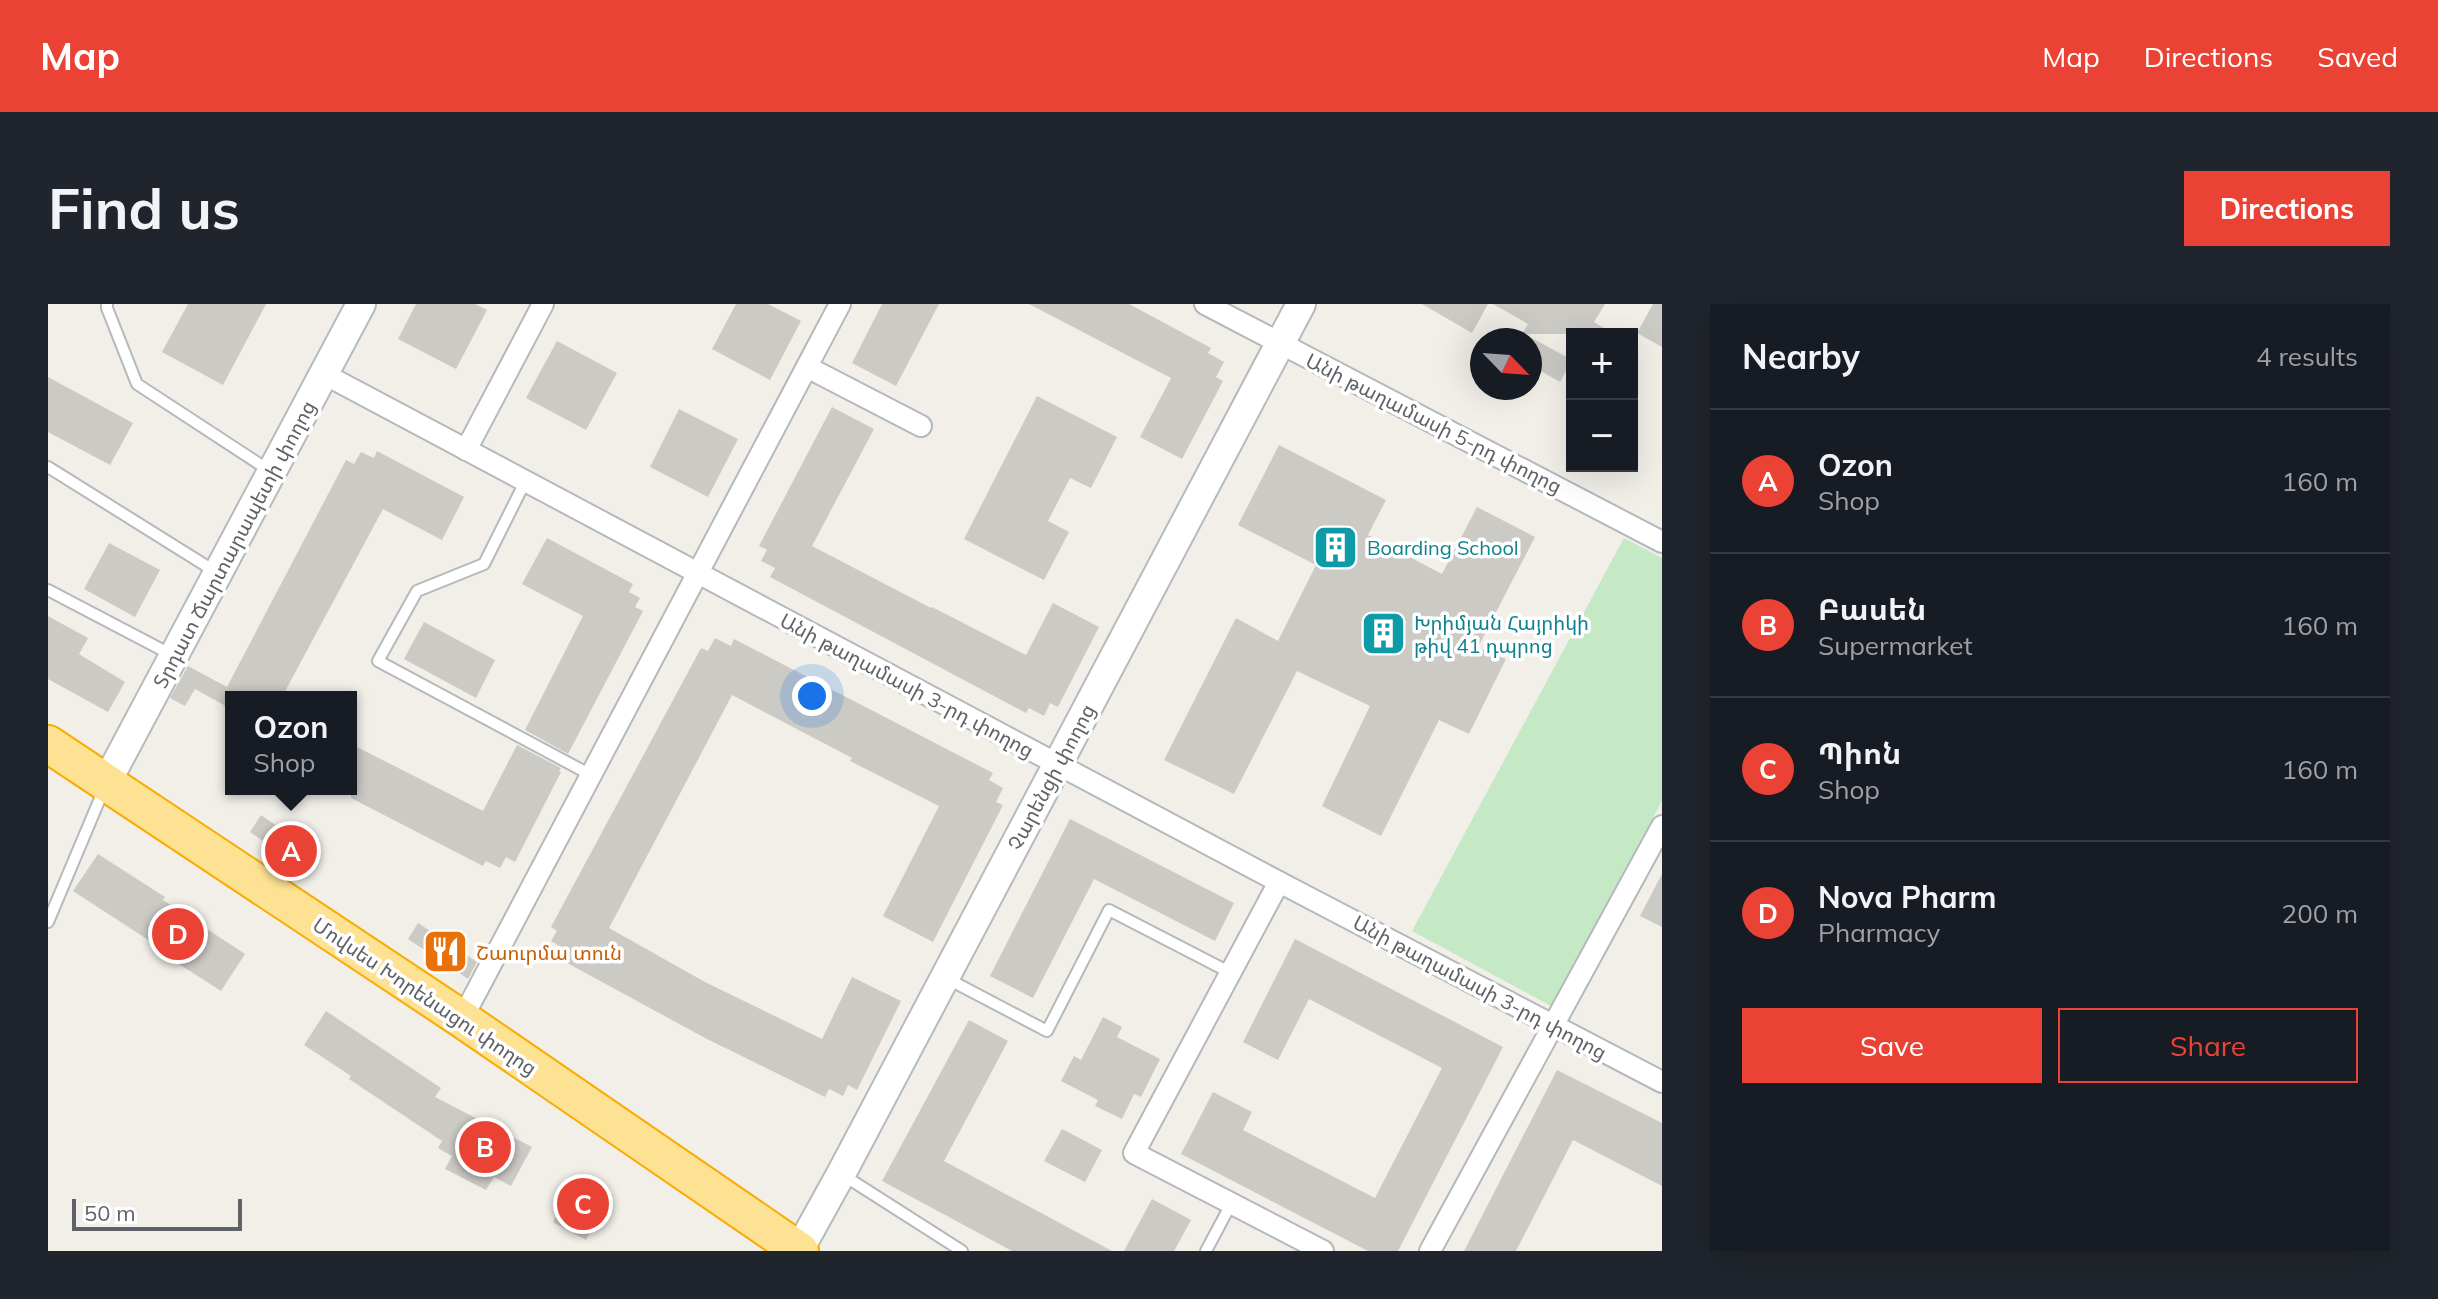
<!DOCTYPE html>
<meta charset="utf-8">
<style>
:root{--surface:#171b24;--page:#20242c;--text:#f1f3f6;--muted:#9ea1a6;--line:#363941;--accent:#ea4335}
body{margin:0;font-family:Mulish,"Noto Sans Armenian",sans-serif;background:var(--page);color:var(--text)}
.controls{position:absolute;right:24px;top:24px;display:grid;overflow:hidden;border-radius:0px;box-shadow:0 8px 32px #0002}
.controls button{width:72px;height:72px;display:grid;place-items:center;padding:0;border:0;border-bottom:2px solid var(--line);background:var(--surface);color:var(--text);font:40px sans-serif}
.compass{position:absolute;left:1422px;top:24px;width:72px;height:72px;border-radius:50%;background:var(--surface);box-shadow:0 8px 32px #0002;rotate:115deg}
.scale{position:absolute;left:24px;bottom:20px;width:170px;box-sizing:border-box;padding-left:8px;border:4px solid #5f6368;border-top:0;font-size:22px;line-height:28px;white-space:nowrap;color:#5f6368;-webkit-text-stroke:6px #fff;paint-order:stroke}
.you{position:absolute;left:764px;top:392px;width:28px;height:28px;margin:-20px;border:6px solid #fff;border-radius:50%;background:#1a73e8;box-shadow:0 0 0 12px #1a73e833}
.badge{display:grid;place-items:center;width:52px;height:52px;border-radius:50%;background:var(--accent);color:#fff;font-size:26px;font-weight:700}
.pin{position:absolute;translate:-50% -50%;border:4px solid #fff;box-shadow:0 2px 8px #0006}
.popup{position:absolute;left:177px;top:387px;width:132px;height:104px;box-sizing:border-box;display:grid;place-content:center;border-radius:0px;background:var(--surface);filter:drop-shadow(0 2px 6px #0005);font-size:26px;white-space:nowrap;color:var(--muted)}
.popup b{font-size:30px;color:var(--text)}
.popup::after{content:'';position:absolute;left:50%;top:100%;margin-left:-16px;border:16px solid transparent;border-top-color:var(--surface)}
.list{margin:0;padding:0;list-style:none}
h2{display:flex;justify-content:space-between;align-items:center;height:104px;margin:0;padding:0 32px;font-size:34px}
h2 small{font-size:26px;font-weight:400;color:var(--muted)}
.list li{display:grid;grid-template-columns:52px 1fr auto;gap:24px;align-items:center;box-sizing:border-box;height:144px;padding:0 32px;border-top:2px solid var(--line)}
.list b{display:block;font-size:30px;white-space:nowrap}
.list p{margin:0;font-size:26px;white-space:nowrap;color:var(--muted)}
.list em{font-size:26px;font-style:normal;color:var(--muted)}
.actions{display:flex;gap:16px;padding:24px 32px}
.actions a{flex:1;padding:18px 0;border:2px solid var(--accent);border-radius:0px;text-align:center;font-size:28px;color:var(--accent)}
.actions .main{background:var(--accent);color:#fff}
.map{position:relative;flex:none;width:1614px;height:947px;overflow:hidden;border-radius:0px}
header{display:flex;align-items:center;gap:48px;box-sizing:border-box;height:112px;padding:0 40px;background:var(--accent);color:#fff}
header strong{font-size:38px}
nav{display:flex;gap:44px;margin-inline-start:auto;font-size:28px}
.intro{display:flex;align-items:center;justify-content:space-between;box-sizing:border-box;height:192px;padding:0 48px}
h1{margin:0;font-size:56px}
.button{padding:20px 36px;border-radius:0px;background:var(--accent);color:#fff;font-size:28px;font-weight:700}
main{display:flex;gap:48px;padding:0 48px}
aside{flex:1;background:var(--surface);border-radius:0px;box-shadow:0 8px 32px #0002}
.map>svg:first-child{display:block}
</style>
<header>
<strong>Map</strong>
<nav><a>Map</a><a>Directions</a><a>Saved</a></nav>
</header>
<div class="intro"><h1>Find us</h1><a class="button">Directions</a></div>
<main>
<div class="map">
<svg width="1614" height="947" viewBox="0 0 1614 947">
<rect width="100%" height="100%" fill="#f1efe8"/>
<path fill="#c5e8c5" d="M 1576,234 L 1614,254 L 1614,497 L 1503,702 L 1364,627 Z"/>
<g fill="#cccac5">
<path d="M 140,0 L 218,0 L 175,81 L 114,48 Z"/>
<path d="M 368,0 L 427,0 L 439,6 L 408,65 L 350,35 Z"/>
<path d="M 688,0 L 720,0 L 753,17 L 722,76 L 664,45 Z"/>
<path d="M 834,0 L 891,0 L 848,82 L 804,59 Z"/>
<path d="M 981,0 L 1081,0 L 1163,44 L 1160,49 L 1176,58 L 1168,73 L 1175,77 L 1134,155 L 1092,133 L 1123,74 Z"/>
<path d="M 1374,0 L 1440,0 L 1424,29 Z"/>
<path d="M 1445,0 L 1557,0 L 1546,18 L 1566,30 L 1474,30 L 1480,20 Z"/>
<path d="M 1605,0 L 1614,0 L 1614,43 L 1589,29 Z"/>
<path d="M 1482,33 L 1524,56 L 1512,78 L 1482,61 Z"/>
<path d="M 509,37 L 569,69 L 538,126 L 478,94 Z"/>
<path d="M 0,73 L 85,119 L 62,161 L 0,128 Z"/>
<path d="M 989,92 L 1069,133 L 1043,184 L 1022,174 L 1000,217 L 1021,228 L 996,276 L 916,235 Z"/>
<path d="M 784,103 L 826,125 L 764,242 L 883,304 L 884,303 L 978,351 L 1005,299 L 1051,323 L 1010,403 L 1002,399 L 996,412 L 981,404 L 978,409 L 722,273 L 727,264 L 713,257 L 719,246 L 711,242 Z"/>
<path d="M 631,105 L 690,135 L 660,193 L 602,163 Z"/>
<path d="M 1231,141 L 1338,196 L 1320,231 L 1394,270 L 1429,203 L 1487,233 L 1430,343 L 1458,355 L 1421,430 L 1391,416 L 1333,532 L 1274,502 L 1322,402 L 1249,367 L 1186,490 L 1116,456 L 1188,314 L 1230,337 L 1268,261 L 1190,221 Z"/>
<path d="M 329,147 L 416,193 L 394,236 L 335,205 L 234,393 L 183,393 L 183,405 L 147,385 L 137,402 L 122,394 L 140,362 L 179,383 L 298,156 L 306,160 L 313,148 L 326,154 Z"/>
<path d="M 499,234 L 585,280 L 581,288 L 592,294 L 587,303 L 595,307 L 520,450 L 477,426 L 535,312 L 474,280 Z"/>
<path d="M 61,239 L 112,266 L 87,313 L 36,285 Z"/>
<path d="M 0,312 L 40,334 L 31,350 L 77,378 L 60,408 L 0,375 Z"/>
<path d="M 376,318 L 447,356 L 428,394 L 356,355 Z"/>
<path d="M 667,334 L 683,342 L 686,335 L 945,469 L 941,476 L 955,484 L 948,498 L 955,501 L 885,638 L 835,612 L 891,502 L 802,457 L 804,454 L 684,391 L 561,624 L 657,678 L 774,735 L 804,673 L 853,697 L 809,786 L 800,781 L 795,792 L 781,785 L 777,793 L 657,734 L 510,654 L 515,644 L 503,637 L 509,627 L 503,623 L 653,344 L 660,347 Z"/>
<path d="M 303,440 L 435,507 L 469,441 L 513,464 L 511,467 L 513,468 L 467,558 L 458,553 L 452,564 L 438,557 L 435,562 L 303,494 Z"/>
<path d="M 213,511 L 264,546 L 252,563 L 202,528 Z"/>
<path d="M 1022,515 L 1186,599 L 1167,637 L 1046,575 L 985,694 L 942,672 Z"/>
<path d="M 50,550 L 117,593 L 115,596 L 197,650 L 173,687 L 106,644 L 108,641 L 25,587 Z"/>
<path d="M 1614,570 L 1614,623 L 1592,612 Z"/>
<path d="M 370,619 L 429,658 L 420,675 L 360,635 Z"/>
<path d="M 1247,635 L 1455,743 L 1350,947 L 1320,947 L 1133,850 L 1165,788 L 1204,808 L 1195,826 L 1327,894 L 1394,764 L 1261,695 L 1230,756 L 1195,738 Z"/>
<path d="M 278,707 L 393,784 L 387,793 L 484,843 L 463,882 L 446,873 L 438,886 L 397,865 L 404,852 L 390,844 L 394,837 L 301,775 L 303,772 L 256,741 Z"/>
<path d="M 1055,713 L 1074,723 L 1069,733 L 1112,755 L 1093,793 L 1086,790 L 1074,815 L 1047,802 L 1050,796 L 1013,777 L 1026,752 L 1033,756 Z"/>
<path d="M 921,716 L 960,737 L 896,857 L 1064,947 L 964,947 L 834,877 Z"/>
<path d="M 1509,766 L 1614,819 L 1614,882 L 1525,836 L 1468,947 L 1416,947 Z"/>
<path d="M 1014,825 L 1054,846 L 1037,878 L 996,857 Z"/>
<path d="M 525,880 L 558,897 L 538,936 L 505,918 Z"/>
<path d="M 1104,895 L 1143,916 L 1126,947 L 1076,947 Z"/>
</g>
<g fill="none" stroke-linecap="round" stroke-linejoin="round">
<defs>
<g id="lane">
<path d="M 59,0 L 59,4 L 89,80 L 222,167"/>
<path d="M 0,163 L 168,268"/>
<path d="M 477,178 L 436,260 L 369,287 L 330,357 L 543,471"/>
<path d="M 0,286 L 124,351"/>
<path d="M 0,618 L 56,485"/>
<path d="M 898,674 L 999,727 L 1061,606 L 1183,669"/>
<path d="M 795,871 L 914,947"/>
<path d="M 1158,947 L 1183,900"/>
</g>
<g id="street">
<path d="M 1157,0 L 1614,238"/>
<path d="M 759,63 L 873,122"/>
<path d="M 276,70 L 1231,578 L 1614,778"/>
<path d="M 418,146 L 495,0"/>
<path d="M 1231,578 L 1086,849 L 1275,947"/>
<path d="M 414,715 L 792,0"/>
<path d="M 1382,947 L 1614,522"/>
</g>
<g id="secondary">
<path d="M 58,479 L 313,0"/>
<path d="M 751,946 L 793,870 L 1253,0"/>
</g>
<path id="highway" d="M 0,440 L 414,715 L 752,947"/>
</defs>
<use href="#lane" stroke="#b5b8bc" stroke-width="14"/>
<use href="#street" stroke="#b5b8bc" stroke-width="24"/>
<use href="#secondary" stroke="#b6babf" stroke-width="32"/>
<use href="#highway" stroke="#f9ab00" stroke-width="40"/>
<use href="#lane" stroke="#fff" stroke-width="10"/>
<use href="#street" stroke="#fff" stroke-width="20"/>
<use href="#secondary" stroke="#fff" stroke-width="28"/>
<use href="#highway" stroke="#fde293" stroke-width="36"/>
</g>
<defs>
<symbol id="building-square" viewBox="-11 -11 22 22"><rect x="-9" y="-9" width="18" height="18" rx="4" fill="#0f9aa8" stroke="#fff"/><path d="M-4-6H4V6H1V3H-1V6H-4ZM-2.5-4.3h1.7v1.8h-1.7ZM.8-4.3h1.7v1.8H.8ZM-2.5-1h1.7V.8h-1.7ZM.8-1h1.7V.8H.8Z" fill="#fff"/></symbol>
<symbol id="restaurant-square" viewBox="-11 -11 22 22"><rect x="-9" y="-9" width="18" height="18" rx="4" fill="#e8710a" stroke="#fff"/><path d="M-5-6h1v4h1v-4h1v4h1v-4h1v5L-1.5 .5V6h-2V.5L-5-1ZM5-6V6H3V1.5H1.5Q1.5-4 5-6Z" fill="#fff"/></symbol>
</defs>
<g fill-rule="evenodd">
<use href="#building-square" x="1262" y="218" width="51" height="51"/>
<use href="#building-square" x="1310" y="304" width="51" height="51"/>
<use href="#restaurant-square" x="372" y="622" width="51" height="51"/>
</g>
<g text-anchor="middle" dominant-baseline="central" stroke-width="7" stroke-linejoin="round" paint-order="stroke">
<g font-size="20" fill="#5f6368" stroke="#fff">
<text transform="translate(1386 119) rotate(27)">Անի թաղամասի 5-րդ փողոց</text>
<text transform="translate(186 240) rotate(-62)">Տրդատ Ճարտարապետի փողոց</text>
<text transform="translate(859 381) rotate(28)">Անի թաղամասի 3-րդ փողոց</text>
<text transform="translate(1003 473) rotate(-62)">Չարենցի փողոց</text>
<text transform="translate(1432 683) rotate(28)">Անի թաղամասի 3-րդ փողոց</text>
<text transform="translate(377 692) rotate(34)">Մովսես Խորենացու փողոց</text>
</g>
<g font-size="20" fill="#0d838f" stroke="#fff" text-anchor="start">
<text x="1319" y="243">Boarding School</text>
<text x="1366" y="318">Խրիմյան Հայրիկի<tspan x="1366" dy="23">թիվ 41 դպրոց</tspan></text>
</g>
<g font-size="20" fill="#c56008" stroke="#fff" text-anchor="start">
<text x="428" y="648">Շաուրմա տուն</text>
</g>
</g>
</svg>
<div class="controls">
<button>+</button>
<button>−</button>
</div>
<svg class="compass" viewBox="-18 -18 36 36"><path d="M0-13l5 13h-10z" fill="#e53935"/><path d="M0 13l5-13h-10z" fill="#9ea1a6"/></svg>
<div class="scale">50 m</div>
<div class="you"></div>
<div class="pin badge" style="left:243px;top:547px">A</div>
<div class="popup"><b>Ozon</b>Shop</div>
<div class="pin badge" style="left:437px;top:843px">B</div>
<div class="pin badge" style="left:535px;top:900px">C</div>
<div class="pin badge" style="left:130px;top:630px">D</div>
</div>
<aside>
<h2>Nearby<small>4 results</small></h2>
<ul class="list">
<li><span class="badge">A</span><div><b>Ozon</b><p>Shop</p></div><em>160 m</em></li>
<li><span class="badge">B</span><div><b>Բասեն</b><p>Supermarket</p></div><em>160 m</em></li>
<li><span class="badge">C</span><div><b>Պիոն</b><p>Shop</p></div><em>160 m</em></li>
<li><span class="badge">D</span><div><b>Nova Pharm</b><p>Pharmacy</p></div><em>200 m</em></li>
</ul>
<div class="actions"><a class="main">Save</a><a>Share</a></div>
</aside>
</main>
